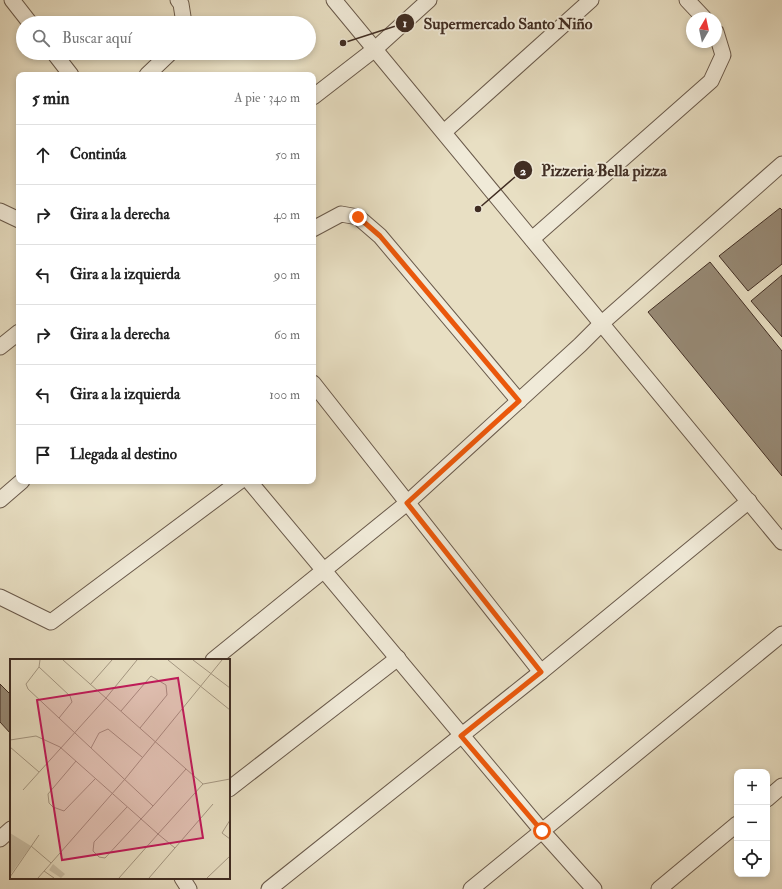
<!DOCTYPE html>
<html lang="es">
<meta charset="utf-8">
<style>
:root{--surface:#fff;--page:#f2f2f2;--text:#222;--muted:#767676;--line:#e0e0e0}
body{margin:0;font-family:"IM FELL Double Pica",serif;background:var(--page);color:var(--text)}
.controls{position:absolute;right:12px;bottom:12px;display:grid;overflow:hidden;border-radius:8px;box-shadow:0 2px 6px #0003}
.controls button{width:36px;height:36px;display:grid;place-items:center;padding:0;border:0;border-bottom:1px solid var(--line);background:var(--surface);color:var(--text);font:20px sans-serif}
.compass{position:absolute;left:686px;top:12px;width:36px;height:36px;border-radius:50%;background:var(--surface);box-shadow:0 2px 6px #0003;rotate:9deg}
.stop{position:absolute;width:12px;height:12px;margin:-9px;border:3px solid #ea580c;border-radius:50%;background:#fff}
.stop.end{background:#ea580c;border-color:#fff;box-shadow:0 1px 4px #0008}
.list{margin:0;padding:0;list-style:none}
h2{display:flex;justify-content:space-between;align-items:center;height:52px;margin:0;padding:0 16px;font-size:17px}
h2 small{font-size:13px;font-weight:400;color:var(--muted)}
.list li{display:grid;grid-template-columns:26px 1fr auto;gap:12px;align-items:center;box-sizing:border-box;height:60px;padding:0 16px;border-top:1px solid var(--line)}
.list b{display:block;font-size:15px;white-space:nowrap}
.list em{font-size:13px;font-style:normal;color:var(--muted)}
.icon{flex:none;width:22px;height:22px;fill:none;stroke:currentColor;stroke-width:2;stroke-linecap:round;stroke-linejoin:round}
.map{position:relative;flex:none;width:782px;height:889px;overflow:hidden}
.search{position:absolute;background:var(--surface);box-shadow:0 2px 6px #0003;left:16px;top:16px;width:300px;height:44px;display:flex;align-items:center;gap:10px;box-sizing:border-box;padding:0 14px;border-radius:22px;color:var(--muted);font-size:15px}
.panel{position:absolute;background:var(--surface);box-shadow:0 2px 6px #0003;left:16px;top:72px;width:300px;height:412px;border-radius:8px}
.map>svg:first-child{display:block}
</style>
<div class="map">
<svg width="782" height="889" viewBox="0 0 782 889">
<rect width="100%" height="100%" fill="#e8dfc3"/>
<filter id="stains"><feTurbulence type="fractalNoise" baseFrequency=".005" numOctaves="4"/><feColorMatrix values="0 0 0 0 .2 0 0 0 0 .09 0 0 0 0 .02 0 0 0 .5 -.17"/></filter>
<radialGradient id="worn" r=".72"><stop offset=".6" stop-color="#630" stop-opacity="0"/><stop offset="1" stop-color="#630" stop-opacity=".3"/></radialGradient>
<g fill="#978a76" stroke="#402d23">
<path d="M 780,208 L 782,210 L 782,264 L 748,291 L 719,256 Z"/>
<path d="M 710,262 L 782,351 L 782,476 L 648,312 Z"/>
<path d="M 782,275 L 782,337 L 751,301 Z"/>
<path d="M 0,684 L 11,695 L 11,734 L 0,722 Z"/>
</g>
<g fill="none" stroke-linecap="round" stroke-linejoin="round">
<defs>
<g id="minor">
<path d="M 12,0 L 30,23"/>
<path d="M 178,0 L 181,4 L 184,23"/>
<path d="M 334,0 L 782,542"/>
<path d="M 687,0 L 704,18"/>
<path d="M 54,53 L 71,75"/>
<path d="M 147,75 L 170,53"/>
<path d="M 313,97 L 375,49 L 429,0"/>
<path d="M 444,132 L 591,0"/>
<path d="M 0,211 L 19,220"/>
<path d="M 313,229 L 341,214 L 358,217 L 380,236 L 519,401"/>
<path d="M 532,239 L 711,81 L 723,55 L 716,32"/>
<path d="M 0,347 L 19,332"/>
<path d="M 249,481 L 542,831 L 471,889"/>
<path d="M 0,500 L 22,481"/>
<path d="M 0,597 L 51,622 L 240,481"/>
<path d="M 213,660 L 407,503 L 580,345 L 602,323 L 782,164"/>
<path d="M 541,672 L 749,501"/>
<path d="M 229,789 L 398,658"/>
<path d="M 767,799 L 782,786"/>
<path d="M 0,839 L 11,829"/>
<path d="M 182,878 L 189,889"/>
<path d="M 269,889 L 541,672 L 313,383"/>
<path d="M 594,889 L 542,831 L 782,634"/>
<path d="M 659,889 L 737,824"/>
</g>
</defs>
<use href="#minor" stroke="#6a5a4b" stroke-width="17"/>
<use href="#minor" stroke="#f0ead8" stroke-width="15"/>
</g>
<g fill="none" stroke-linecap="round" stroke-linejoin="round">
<path stroke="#ea580c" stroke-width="5" d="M 358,217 L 380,236 L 519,401 L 407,503 L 541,672 L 461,736 L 542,831"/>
</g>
<g transform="translate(10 659)">
<rect width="220" height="220" fill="#e8dfc3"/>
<path d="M 0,174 L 21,187 L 0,216 ZM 43,205 L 55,215 L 51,219 L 39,211 Z" fill="#cbc1a8"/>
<path fill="none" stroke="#a59883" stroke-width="1" d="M 30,1 L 29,8 L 60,37 L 62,43 L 49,59M 53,1 L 193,125M 158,1 L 220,51M 183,1 L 220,29M 29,8 L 16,25 L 18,30 L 143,147 L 95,199 L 89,198 L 83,192 L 84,183 L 117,148M 80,26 L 102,1M 111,52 L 141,17 L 156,26 L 157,36 L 130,69M 0,81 L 26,77 L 50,88 L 148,175 L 109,219M 0,88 L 29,113M 81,89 L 89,74 L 98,70 L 132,98M 66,102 L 38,135 L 39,144 L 43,148 L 54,152 L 85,120M 13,131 L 96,39 L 127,1M 143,147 L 176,110M 220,161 L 212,174 L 220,180M 21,187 L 41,204M 165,189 L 148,175 L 193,125 L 220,120M 34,212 L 44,219M 0,218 L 29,176M 28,219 L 115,120 L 212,1M 139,219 L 203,145M 197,219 L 220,197"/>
<path fill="#c2185b" fill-opacity="0.15" stroke="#c2185b" stroke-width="2" d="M 168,19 L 193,179 L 52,201 L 27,41 Z"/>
<rect width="220" height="220" fill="none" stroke="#402d23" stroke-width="2"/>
</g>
<path fill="none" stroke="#402d23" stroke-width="1.5" d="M343 43L405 23M478 209L523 170"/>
<g fill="#402d23" stroke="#f0ead8" stroke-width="1.5">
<circle cx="343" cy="43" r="4"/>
<circle cx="478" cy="209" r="4"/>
<circle cx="405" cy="23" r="10"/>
<circle cx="523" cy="170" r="10"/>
</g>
<g font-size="12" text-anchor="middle" font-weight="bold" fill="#fff">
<text x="405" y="27">1</text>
<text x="523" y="175">2</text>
</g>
<g font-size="16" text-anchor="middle" font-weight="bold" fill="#402d23" stroke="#f0ead8" stroke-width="4" stroke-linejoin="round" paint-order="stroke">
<text x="508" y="29">Supermercado Santo Niño</text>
<text x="604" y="176">Pizzeria Bella pizza</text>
</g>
<rect width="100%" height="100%" filter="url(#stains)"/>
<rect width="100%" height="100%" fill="url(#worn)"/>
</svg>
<div class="controls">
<button>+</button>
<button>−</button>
<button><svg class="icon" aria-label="locate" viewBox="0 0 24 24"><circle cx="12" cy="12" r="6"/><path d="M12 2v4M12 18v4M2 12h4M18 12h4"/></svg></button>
</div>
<svg class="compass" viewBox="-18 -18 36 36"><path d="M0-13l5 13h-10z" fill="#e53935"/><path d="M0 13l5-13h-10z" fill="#767676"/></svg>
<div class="stop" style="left:542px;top:831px"></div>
<div class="stop end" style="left:358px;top:217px"></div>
<div class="search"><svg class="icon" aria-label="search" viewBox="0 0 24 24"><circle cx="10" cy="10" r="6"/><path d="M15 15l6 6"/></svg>Buscar aquí</div>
<section class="panel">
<h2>5 min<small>A pie · 340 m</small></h2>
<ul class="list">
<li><svg class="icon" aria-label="ahead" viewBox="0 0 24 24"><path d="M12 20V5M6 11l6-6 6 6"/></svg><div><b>Continúa</b></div><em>50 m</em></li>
<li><svg class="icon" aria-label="right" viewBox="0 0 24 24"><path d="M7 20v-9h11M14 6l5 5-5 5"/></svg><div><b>Gira a la derecha</b></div><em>40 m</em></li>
<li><svg class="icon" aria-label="left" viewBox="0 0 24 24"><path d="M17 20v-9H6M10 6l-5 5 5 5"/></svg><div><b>Gira a la izquierda</b></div><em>90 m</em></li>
<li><svg class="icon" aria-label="right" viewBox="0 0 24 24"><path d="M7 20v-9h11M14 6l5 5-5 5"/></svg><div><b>Gira a la derecha</b></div><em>60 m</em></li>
<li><svg class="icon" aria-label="left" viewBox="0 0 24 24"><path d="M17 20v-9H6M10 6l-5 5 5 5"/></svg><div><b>Gira a la izquierda</b></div><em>100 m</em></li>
<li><svg class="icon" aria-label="arrive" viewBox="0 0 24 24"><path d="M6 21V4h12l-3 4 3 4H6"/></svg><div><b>Llegada al destino</b></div></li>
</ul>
</section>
</div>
